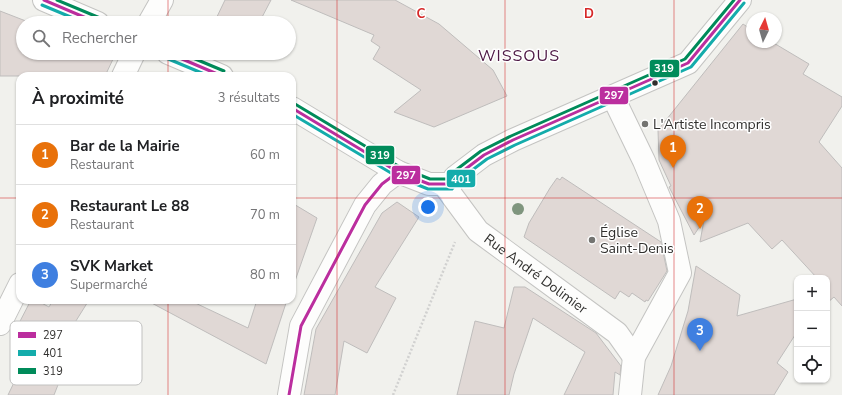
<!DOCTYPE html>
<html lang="fr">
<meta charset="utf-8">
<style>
:root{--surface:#fff;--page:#f2f2f2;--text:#202124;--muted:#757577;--line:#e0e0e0;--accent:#ea580c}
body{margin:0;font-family:"Nunito Sans",sans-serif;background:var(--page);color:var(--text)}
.controls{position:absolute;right:12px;bottom:12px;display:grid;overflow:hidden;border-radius:8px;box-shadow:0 1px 3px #0004}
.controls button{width:36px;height:36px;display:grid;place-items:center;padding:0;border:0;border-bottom:1px solid var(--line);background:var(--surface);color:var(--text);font:20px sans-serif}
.compass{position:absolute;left:746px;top:12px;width:36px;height:36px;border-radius:50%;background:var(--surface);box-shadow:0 1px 3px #0004;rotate:5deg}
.you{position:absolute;left:428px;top:207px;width:14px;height:14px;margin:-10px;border:3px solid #fff;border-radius:50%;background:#1a73e8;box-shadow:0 0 0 6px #1a73e833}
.badge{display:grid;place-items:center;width:26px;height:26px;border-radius:50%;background:var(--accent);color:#fff;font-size:13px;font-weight:700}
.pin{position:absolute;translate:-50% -33px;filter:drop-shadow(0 1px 2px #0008)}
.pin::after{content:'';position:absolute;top:21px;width:14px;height:12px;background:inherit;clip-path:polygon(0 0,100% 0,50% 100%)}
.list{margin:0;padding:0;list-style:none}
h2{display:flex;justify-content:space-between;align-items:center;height:52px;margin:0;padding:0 16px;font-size:17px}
h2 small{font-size:13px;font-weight:400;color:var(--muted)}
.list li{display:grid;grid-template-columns:26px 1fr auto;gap:12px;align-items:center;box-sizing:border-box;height:60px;padding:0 16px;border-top:1px solid var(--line)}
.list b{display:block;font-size:15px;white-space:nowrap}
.list p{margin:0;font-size:13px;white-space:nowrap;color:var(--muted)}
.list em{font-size:13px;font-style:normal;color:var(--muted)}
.icon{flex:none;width:22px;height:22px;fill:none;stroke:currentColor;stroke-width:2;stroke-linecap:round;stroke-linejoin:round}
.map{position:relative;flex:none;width:842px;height:395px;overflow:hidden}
.search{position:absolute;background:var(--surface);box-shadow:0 1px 3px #0004;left:16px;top:16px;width:280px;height:44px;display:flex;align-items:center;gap:10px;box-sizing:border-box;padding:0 14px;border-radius:22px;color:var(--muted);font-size:15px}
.panel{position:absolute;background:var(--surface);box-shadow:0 1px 3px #0004;left:16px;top:72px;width:280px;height:232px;border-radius:12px}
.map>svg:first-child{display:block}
</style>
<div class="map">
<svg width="842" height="395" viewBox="0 0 842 395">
<rect width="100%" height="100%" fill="#f1f1ed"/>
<g fill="#e0d8d5" stroke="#bfbdbc">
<path d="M 225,0 L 271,0 L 259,23 L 214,23 Z"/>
<path d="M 291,0 L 395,0 L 439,24 L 493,70 L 507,96 L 434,127 L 394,112 L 421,90 L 373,59 L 380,47 L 371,41 L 374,35 Z"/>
<path d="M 0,11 L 31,23 L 23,23 L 23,53 L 106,53 L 114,57 L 105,76 L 0,76 Z"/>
<path d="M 743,24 L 752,30 L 752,42 L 772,42 L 809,64 L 803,74 L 842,97 L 842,106 L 819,142 L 842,168 L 842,306 L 834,297 L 827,303 L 827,278 L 817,278 L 782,240 L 772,249 L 748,223 L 700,242 L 704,220 L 694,235 L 669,187 L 671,186 L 659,160 L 658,130 Z"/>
<path d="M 562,177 L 661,242 L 667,271 L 648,301 L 646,300 L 645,302 L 632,293 L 629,297 L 620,291 L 615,299 L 524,237 L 529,223 L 550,188 L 557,178 L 560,180 Z"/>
<path d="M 397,202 L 419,217 L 375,287 L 396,298 L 367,353 L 344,341 L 335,395 L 304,395 L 316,329 L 382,213 Z"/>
<path d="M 292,203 L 317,218 L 295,281 L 292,281 Z"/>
<path d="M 696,266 L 740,295 L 737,316 L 797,299 L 797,332 L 777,363 L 788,372 L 774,395 L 658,395 L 671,366 L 688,311 Z"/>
<path d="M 514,287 L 525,287 L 596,333 L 621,366 L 620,375 L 615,372 L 613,395 L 564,395 L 585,352 L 533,318 L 514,374 L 509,395 L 457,395 L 475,321 L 504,328 Z"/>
<path d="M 31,300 L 36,300 L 49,307 L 53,300 L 89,300 L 69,332 L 76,336 L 62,365 L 63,372 L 54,395 L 8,395 L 35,339 L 16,329 Z"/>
<path d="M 146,300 L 189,300 L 248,328 L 257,300 L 287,300 L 266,364 Z"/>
</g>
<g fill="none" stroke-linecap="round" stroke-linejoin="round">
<defs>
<g id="street">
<path d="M 149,23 L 162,0"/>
<path d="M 613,97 L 644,161 L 669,221 L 680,273 L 634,357 L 630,395"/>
<path id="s1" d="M 444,185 L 478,231 L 617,333 L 634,357"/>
</g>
<g id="secondary">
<path d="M 44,0 L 98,23"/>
<path d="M 168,53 L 222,76"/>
<path d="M 123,76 L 134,53"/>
<path d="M 292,108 L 398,172 L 429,184 L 451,184 L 455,177 L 484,155 L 513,140 L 688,63 L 740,0"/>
<path d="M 0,324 L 20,284"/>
<path d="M 289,395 L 301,326 L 365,205 L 382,184 L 398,172"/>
</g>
</defs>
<use href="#street" stroke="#c4c4c2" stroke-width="24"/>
<use href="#secondary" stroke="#c4c4c2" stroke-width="24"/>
<path stroke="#d1d1d0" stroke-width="2.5" stroke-dasharray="2 2" stroke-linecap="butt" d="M 393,395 L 455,242"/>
<use href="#street" stroke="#fdfdfc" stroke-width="22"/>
<use href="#secondary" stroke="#fdfdfc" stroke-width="22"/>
<defs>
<g id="bus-1">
<path d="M 44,0 L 98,23"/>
<path d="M 168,53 L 222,76"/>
<path d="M 292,108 L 398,172 L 429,184 L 451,184 L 455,177 L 484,155 L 513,140 L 688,63 L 740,0"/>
<path d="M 289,395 L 301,326 L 365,205 L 382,184 L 398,172"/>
</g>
<g id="bus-2">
<path d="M 42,5 L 85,23"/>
<path d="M 166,58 L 209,76"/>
<path d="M 292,114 L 396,176 L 428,189 L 452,189 L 459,180 L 487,159 L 515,145 L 691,67 L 744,3"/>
</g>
<g id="bus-3">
<path d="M 57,0 L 100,18"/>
<path d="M 181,53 L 224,71"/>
<path d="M 295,104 L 400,167 L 430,179 L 448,179 L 452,173 L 481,151 L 511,136 L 685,59 L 734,0"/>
</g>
</defs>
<use href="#bus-1" stroke="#fff" stroke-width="6"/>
<use href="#bus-2" stroke="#fff" stroke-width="6"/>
<use href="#bus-3" stroke="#fff" stroke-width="6"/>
<use href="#bus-1" stroke="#bb2e9e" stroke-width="3"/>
<use href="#bus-2" stroke="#14acab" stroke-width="3"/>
<use href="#bus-3" stroke="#008b5a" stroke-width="3"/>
</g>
<circle fill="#7f957e" cx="518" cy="209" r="6"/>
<path fill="none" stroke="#d62828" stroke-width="1" stroke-opacity="0.55" d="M 168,0 L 168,23M 337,0 L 337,395M 505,0 L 505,395M 674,0 L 674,395M 168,53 L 168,76M 0,198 L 20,198M 292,198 L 842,198M 168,300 L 168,395"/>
<circle fill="#31302e" stroke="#fff" stroke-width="1.5" cx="655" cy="83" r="3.5"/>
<g fill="#747471" stroke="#fff" stroke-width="1.5">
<circle cx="645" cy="124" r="4"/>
<circle cx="592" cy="240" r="4"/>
</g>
<g text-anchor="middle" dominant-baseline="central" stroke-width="3" stroke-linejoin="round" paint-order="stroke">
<g font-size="14" fill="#31302e" stroke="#fff" text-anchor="start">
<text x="653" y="124">L'Artiste Incompris</text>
<text x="600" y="232">Église<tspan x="600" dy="16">Saint-Denis</tspan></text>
</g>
<g font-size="14" fill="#31302e" stroke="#fff">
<text stroke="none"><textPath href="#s1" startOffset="129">Rue André Dolimier</textPath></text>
</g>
<g font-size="16" letter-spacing="1" fill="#4d1844" stroke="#fff">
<text x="519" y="56">WISSOUS</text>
</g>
</g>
<rect x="10" y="321" width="132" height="64" rx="6" fill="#fff" stroke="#c1c1c0" stroke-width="1"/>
<rect x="18" y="332" width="18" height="6" fill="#bb2e9e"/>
<rect x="18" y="350" width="18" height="6" fill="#14acab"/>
<rect x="18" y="368" width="18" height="6" fill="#008b5a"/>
<g font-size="11" fill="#31302e">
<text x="43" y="339">297</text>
<text x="43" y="357">401</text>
<text x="43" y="375">319</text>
</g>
<g font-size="13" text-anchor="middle" font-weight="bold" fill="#d62828" stroke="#fff" stroke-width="3" stroke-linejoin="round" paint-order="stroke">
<text x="421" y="18">C</text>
<text x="589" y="18">D</text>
</g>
<g stroke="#fff" stroke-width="1.5">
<rect x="649" y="59" width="31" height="19" rx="4" fill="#008b5a"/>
<rect x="599" y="86" width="30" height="19" rx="4" fill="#bb2e9e"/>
<rect x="365" y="145" width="30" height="20" rx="4" fill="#008b5a"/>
<rect x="391" y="165" width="30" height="20" rx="4" fill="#bb2e9e"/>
<rect x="446" y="169" width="30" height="19" rx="4" fill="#14acab"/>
</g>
<g font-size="11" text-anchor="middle" font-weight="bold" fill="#fff">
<text x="664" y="72">319</text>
<text x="614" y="99">297</text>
<text x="380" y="159">319</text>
<text x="406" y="179">297</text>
<text x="461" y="183">401</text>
</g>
</svg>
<div class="controls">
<button>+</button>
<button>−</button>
<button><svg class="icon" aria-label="locate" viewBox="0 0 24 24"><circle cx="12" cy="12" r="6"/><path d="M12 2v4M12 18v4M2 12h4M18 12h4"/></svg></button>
</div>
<svg class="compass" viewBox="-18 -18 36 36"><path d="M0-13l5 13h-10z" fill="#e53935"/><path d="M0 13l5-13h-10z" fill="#757577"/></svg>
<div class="you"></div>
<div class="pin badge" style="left:673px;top:168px;background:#e8710a">1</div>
<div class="pin badge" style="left:700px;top:229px;background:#e8710a">2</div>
<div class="pin badge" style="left:700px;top:351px;background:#3f7fe0">3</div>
<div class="search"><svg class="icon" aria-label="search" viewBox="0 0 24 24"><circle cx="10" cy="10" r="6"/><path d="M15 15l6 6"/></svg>Rechercher</div>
<section class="panel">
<h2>À proximité<small>3 résultats</small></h2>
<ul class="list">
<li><span class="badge" style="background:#e8710a">1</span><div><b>Bar de la Mairie</b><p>Restaurant</p></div><em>60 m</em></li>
<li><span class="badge" style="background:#e8710a">2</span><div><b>Restaurant Le 88</b><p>Restaurant</p></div><em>70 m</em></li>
<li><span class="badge" style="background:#3f7fe0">3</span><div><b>SVK Market</b><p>Supermarché</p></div><em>80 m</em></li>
</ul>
</section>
</div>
